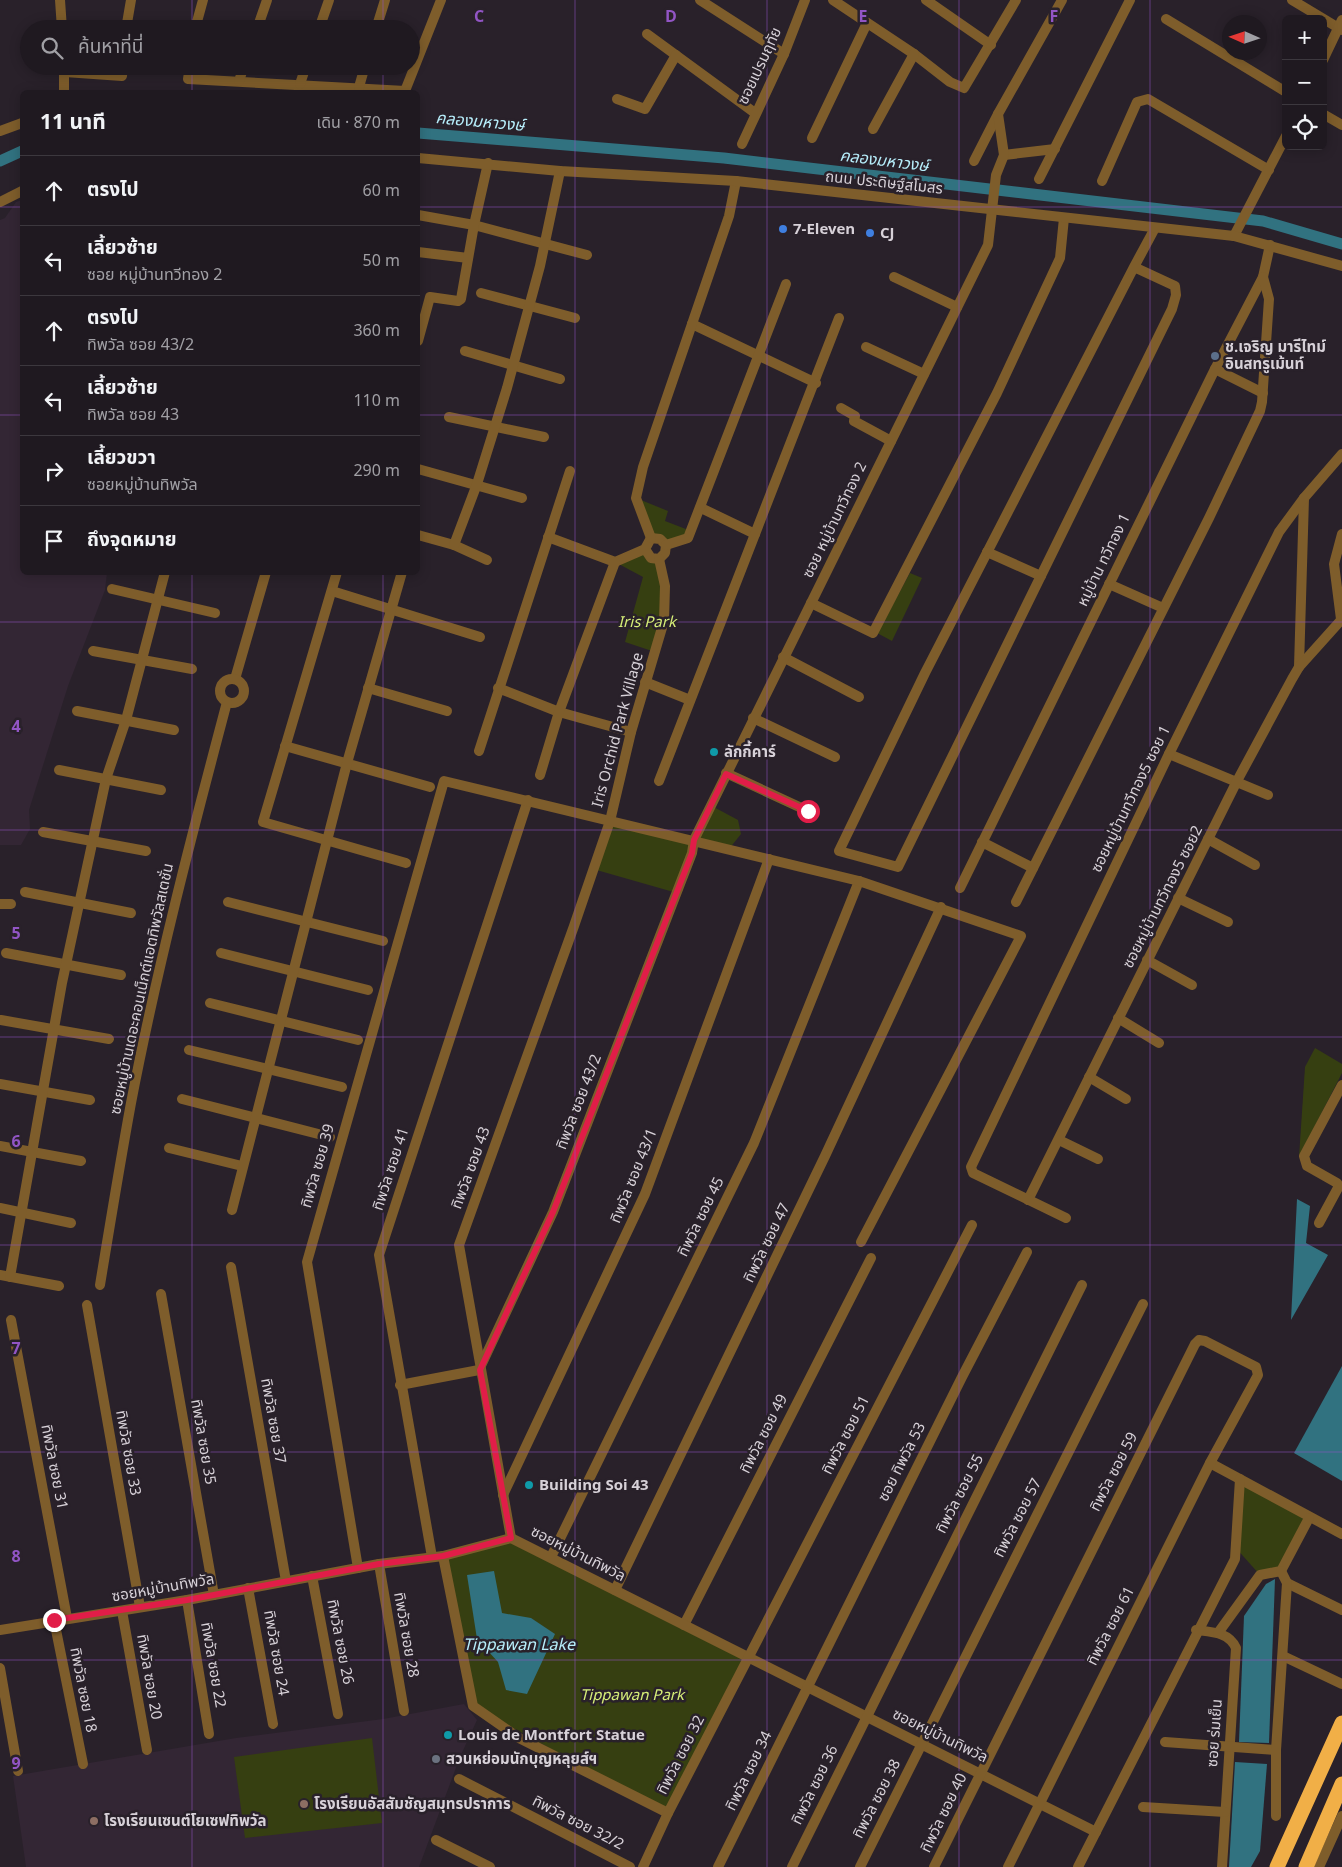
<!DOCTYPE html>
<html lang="th">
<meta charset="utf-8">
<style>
:root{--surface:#1f1920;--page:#2c262d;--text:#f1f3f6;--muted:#a1a0a5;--line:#3c383e}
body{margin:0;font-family:Georgia,"Noto Sans Thai",serif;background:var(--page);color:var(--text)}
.controls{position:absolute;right:15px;top:15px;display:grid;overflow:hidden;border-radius:8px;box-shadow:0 2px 12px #0003}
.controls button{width:45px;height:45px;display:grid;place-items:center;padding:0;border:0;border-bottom:1px solid var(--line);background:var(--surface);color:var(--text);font:25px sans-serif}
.compass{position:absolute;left:1222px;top:15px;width:45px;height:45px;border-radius:50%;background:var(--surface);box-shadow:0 2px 12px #0003;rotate:273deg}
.stop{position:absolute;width:15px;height:15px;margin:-11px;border:4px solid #e11d48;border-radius:50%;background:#fff}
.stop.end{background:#e11d48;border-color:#fff;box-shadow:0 1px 5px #0008}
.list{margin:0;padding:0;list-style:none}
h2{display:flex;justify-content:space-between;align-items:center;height:65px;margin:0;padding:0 20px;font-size:21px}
h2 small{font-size:16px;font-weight:400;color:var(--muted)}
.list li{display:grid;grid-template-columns:32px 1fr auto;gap:15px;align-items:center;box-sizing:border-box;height:70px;padding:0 20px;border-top:1px solid var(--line)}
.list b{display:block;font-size:19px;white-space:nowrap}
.list p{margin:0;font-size:16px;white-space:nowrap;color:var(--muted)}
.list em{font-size:16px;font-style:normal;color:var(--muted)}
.icon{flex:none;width:28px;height:28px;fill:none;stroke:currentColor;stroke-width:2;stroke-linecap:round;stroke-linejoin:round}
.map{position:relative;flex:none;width:1342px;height:1867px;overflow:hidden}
.search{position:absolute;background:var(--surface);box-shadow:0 2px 12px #0003;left:20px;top:20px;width:400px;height:55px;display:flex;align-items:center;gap:12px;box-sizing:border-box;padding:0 18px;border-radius:28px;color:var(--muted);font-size:19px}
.panel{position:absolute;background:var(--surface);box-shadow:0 2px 12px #0003;left:20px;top:90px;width:400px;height:485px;border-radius:8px}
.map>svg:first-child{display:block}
</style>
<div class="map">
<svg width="1342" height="1867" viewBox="0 0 1342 1867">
<rect width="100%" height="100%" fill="#29212a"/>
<g fill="#332634">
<path d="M 22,200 L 22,572 L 107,573 L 105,590 L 68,686 L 29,810 L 30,829 L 21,845 L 0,845 L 0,220 L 5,218 L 16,202 Z"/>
<path d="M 464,1704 L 477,1720 L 460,1757 L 419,1867 L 26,1867 L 13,1776 L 236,1738 L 383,1719 Z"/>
</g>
<g fill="#363f11">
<path d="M 636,498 L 668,511 L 665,521 L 691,531 L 666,545 L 651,538 Z"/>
<path d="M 645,549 L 659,559 L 665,586 L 655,652 L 625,642 L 643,577 L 615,562 Z"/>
<path d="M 910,573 L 922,578 L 892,641 L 877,633 Z"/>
<path d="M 710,805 L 738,820 L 741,834 L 729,849 L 694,840 L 677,893 L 593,869 L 610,821 L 693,840 Z"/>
<path d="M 1315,1048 L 1342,1064 L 1342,1073 L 1299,1157 L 1305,1067 Z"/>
<path d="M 1240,1479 L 1309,1518 L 1281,1571 L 1260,1575 L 1235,1547 Z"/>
<path d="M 511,1538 L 748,1658 L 668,1813 L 473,1706 L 443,1556 Z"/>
<path d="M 372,1738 L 382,1823 L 245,1838 L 234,1757 Z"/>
</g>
<g fill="#317280">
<path d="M 1297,1199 L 1310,1206 L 1306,1243 L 1328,1255 L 1291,1320 Z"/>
<path d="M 1342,1366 L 1342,1481 L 1294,1453 Z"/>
<path d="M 494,1571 L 502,1613 L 531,1618 L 555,1634 L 527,1694 L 506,1690 L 498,1662 L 477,1639 L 467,1575 Z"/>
<path d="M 1275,1579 L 1269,1743 L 1239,1742 L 1244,1616 L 1266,1584 Z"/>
<path d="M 1235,1762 L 1267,1764 L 1260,1851 L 1251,1867 L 1229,1867 Z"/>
</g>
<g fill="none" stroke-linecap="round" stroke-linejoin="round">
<g stroke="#317280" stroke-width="11">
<path d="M 418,133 L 724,158 L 1263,221 L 1342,244"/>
<path d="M 0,161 L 22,151"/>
</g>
<g stroke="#7e5d2b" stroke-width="10">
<path d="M 60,0 L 62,29"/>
<path d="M 700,0 L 784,54"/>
<path d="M 833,0 L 914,54 L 950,82 L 964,88 L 1016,0"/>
<path d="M 926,0 L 991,45"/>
<path d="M 1292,0 L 1342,30"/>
<path d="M 1166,19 L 1286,92"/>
<path d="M 126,29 L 131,0"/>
<path d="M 195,29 L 203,0"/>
<path d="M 257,29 L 267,0"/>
<path d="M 319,29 L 329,0"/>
<path d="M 376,29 L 385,0"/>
<path d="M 647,34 L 755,113"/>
<path d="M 1323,60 L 1342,20"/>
<path d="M 190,66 L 188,79 L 405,91 L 441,0"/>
<path d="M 65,72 L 122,76 L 123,66"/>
<path d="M 239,81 L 244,66"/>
<path d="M 300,84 L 306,66"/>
<path d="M 359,87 L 365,66"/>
<path d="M 64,92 L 64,67"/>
<path d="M 617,99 L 645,109 L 676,55"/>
<path d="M 1323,114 L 1342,125"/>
<path d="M 873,129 L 914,54"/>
<path d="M 0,131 L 22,123"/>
<path d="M 812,138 L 867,23"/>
<path d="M 742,144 L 784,54 L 805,0"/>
<path d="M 1004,155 L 1055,149"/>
<path d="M 974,161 L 998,114"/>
<path d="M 1039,179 L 1130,0"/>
<path d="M 1102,181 L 1137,102 L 1148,99 L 1269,170"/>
<path d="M 418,215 L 474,225 L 587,255"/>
<path d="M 1234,236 L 1286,136"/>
<path d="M 418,252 L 468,258"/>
<path d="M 1134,267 L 1175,286 L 1176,295 L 1172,309 L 898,867 L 839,851 L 925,673 L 1134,267 L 1155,228"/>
<path d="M 894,277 L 957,307"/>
<path d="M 481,293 L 575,318"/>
<path d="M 692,324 L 816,383"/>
<path d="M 418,341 L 430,297 L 458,301 L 461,299 L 474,225 L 488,163"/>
<path d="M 866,347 L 924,374"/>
<path d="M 465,351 L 560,379"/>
<path d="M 1215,369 L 1263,393"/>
<path d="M 841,408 L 855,416 L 854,421 L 891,441"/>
<path d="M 449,417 L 544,437"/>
<path d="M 418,469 L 522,498"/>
<path d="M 701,508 L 755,534"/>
<path d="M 418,535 L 454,545 L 487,560"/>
<path d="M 548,537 L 615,562 L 645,549 L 651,538 L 660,539 L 666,545 L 665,553 L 659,559 L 651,558 L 645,549"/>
<path d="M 651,538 L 636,498 L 643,467 L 729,216 L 736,181"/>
<path d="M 454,545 L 477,484 L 507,388 L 540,266 L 560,171"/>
<path d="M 666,545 L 688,538 L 786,284"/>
<path d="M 987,552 L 1041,576"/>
<path d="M 337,572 L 263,822 L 406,863"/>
<path d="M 1109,584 L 1163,608"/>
<path d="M 112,589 L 215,613"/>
<path d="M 332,591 L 480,637"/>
<path d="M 811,603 L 873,633 L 997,393 L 1060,258 L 1064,218"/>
<path d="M 1341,619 L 1334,564 L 1342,534"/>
<path d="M 93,651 L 192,669"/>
<path d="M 783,657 L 859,697"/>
<path d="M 1299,667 L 1304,498"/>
<path d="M 235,679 L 266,572"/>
<circle cx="232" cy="691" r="12"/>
<path d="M 645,682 L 690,700"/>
<path d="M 368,688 L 447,711"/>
<path d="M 498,688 L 559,712 L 631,732"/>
<path d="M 77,711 L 174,730"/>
<path d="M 753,718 L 835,757"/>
<path d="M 285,746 L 430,787"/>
<path d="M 479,751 L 570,471"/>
<path d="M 1169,754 L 1268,795"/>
<path d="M 59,770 L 161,790"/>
<path d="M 726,773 L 808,811"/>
<path d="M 540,775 L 559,712 L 615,562"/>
<path d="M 659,781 L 839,318"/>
<path d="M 43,832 L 146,851"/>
<path d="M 1208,839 L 1255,865"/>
<path d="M 982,842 L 1033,868"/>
<path d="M 960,888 L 1215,369 L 1263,277 L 1270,245"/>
<path d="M 25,892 L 131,913"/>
<path d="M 1178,898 L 1228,922"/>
<path d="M 228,902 L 383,941"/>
<path d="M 1016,902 L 1209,518 L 1260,411 L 1262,402 L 1269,299 L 1263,277"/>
<path d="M 0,904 L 11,904"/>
<path d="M 6,953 L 121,975"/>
<path d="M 221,953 L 368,990"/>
<path d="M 1147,960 L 1192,985"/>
<path d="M 210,1003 L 358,1040"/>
<path d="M 1118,1018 L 1159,1043"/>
<path d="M 1,1020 L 109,1039"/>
<path d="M 189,1050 L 342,1087"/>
<path d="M 1089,1077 L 1126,1099"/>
<path d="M 0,1084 L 90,1100"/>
<path d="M 182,1099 L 330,1137"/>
<path d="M 1059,1140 L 1098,1159"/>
<path d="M 0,1146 L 81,1161"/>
<path d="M 169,1148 L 242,1166"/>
<path d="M 1028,1200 L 1237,781 L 1292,679 L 1299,667 L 1342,619"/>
<path d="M 0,1208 L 71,1223"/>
<path d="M 232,1210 L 347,763 L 402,572"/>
<path d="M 1066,1218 L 973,1173 L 971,1167 L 1169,754 L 1279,532 L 1304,498 L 1342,454"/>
<path d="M 1319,1223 L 1339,1186 L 1337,1183 L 1307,1166 L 1304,1156 L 1342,1085"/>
<path d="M 231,1267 L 286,1581"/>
<path d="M 0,1275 L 59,1286"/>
<path d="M 10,1277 L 62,983 L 106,779 L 126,720 L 165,572"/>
<path d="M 100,1285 C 110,1224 120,1163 131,1103 C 157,968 192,834 227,702"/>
<path d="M 161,1294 L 214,1595"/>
<path d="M 87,1305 L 140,1607"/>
<path d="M 11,1320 L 67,1618"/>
<path d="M 400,1385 L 479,1370 L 553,1212 L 692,853 L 694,840 L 988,245 L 996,175 L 1004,155 L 998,114 L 1062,0"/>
<path d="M 1210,1463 L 1342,1534"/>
<path d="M 503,1495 L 645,1194 L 769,859"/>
<path d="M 511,1538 L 459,1245 L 574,926 L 610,821 L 631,732 L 664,621 L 665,586 L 659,559"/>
<path d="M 443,1556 L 473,1706 L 519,1738 L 668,1813"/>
<path d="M 432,1557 L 379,1255 L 528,800"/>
<path d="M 551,1557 L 754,1143 L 859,881"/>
<path d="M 379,1564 L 404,1711"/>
<path d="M 358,1568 L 307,1262 L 444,781 L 859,881 L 1021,936 L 861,1242"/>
<path d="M 312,1576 L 338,1714"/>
<path d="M 1287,1583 L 1342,1610"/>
<path d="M 248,1588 L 273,1724"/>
<path d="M 615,1590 L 825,1156 L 941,907"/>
<path d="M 187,1600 L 209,1734"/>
<path d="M 122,1611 L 147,1750"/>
<path d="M 54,1620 L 83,1764"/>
<path d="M 684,1625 L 871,1258"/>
<path d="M 0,1630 L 187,1600 L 379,1564 L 443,1556 L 511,1538 L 1096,1832"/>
<path d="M 1196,1630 C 1212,1632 1229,1632 1236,1648 L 1222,1867"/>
<path d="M 1218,1633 L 1260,1575 L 1281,1571 L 1309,1518"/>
<path d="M 1283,1656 L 1342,1684"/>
<path d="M 0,1668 L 18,1771"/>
<path d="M 1165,1742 L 1276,1750"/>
<path d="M 459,1779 L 630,1867"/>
<path d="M 1143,1807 L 1225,1812"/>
<path d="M 1276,1816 L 1276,1750 L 1287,1583 L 1281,1571"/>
<path d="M 436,1840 L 490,1867"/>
<path d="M 643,1867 L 668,1813 L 972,1225"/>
<path d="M 718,1867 L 962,1377 L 1027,1252"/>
<path d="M 792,1867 L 1082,1285"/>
<path d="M 860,1867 L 1143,1304"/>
<path d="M 934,1867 L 1195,1344 L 1199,1340 L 1205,1341 L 1256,1367 L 1258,1375 L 1210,1463 L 1008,1867"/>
<path d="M 1078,1867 L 1235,1559 L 1240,1479"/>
<path d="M 1319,1867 L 1342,1816"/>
</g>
<g stroke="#7e5d2b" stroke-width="10">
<path d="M 418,158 L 560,171 L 736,181 L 1234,236 L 1342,266"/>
<path d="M 0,202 L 22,191"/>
</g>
<g stroke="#f1af47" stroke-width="15">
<path d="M 1277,1867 L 1342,1723"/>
<path d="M 1306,1867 L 1342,1784"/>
</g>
</g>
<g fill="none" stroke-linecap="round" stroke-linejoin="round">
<path stroke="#e11d48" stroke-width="6" d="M 54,1620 L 187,1600 L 379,1564 L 443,1556 L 511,1538 L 480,1370 L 553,1212 L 692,853 L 694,840 L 726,774 L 808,811"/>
</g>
<path fill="none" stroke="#9255c5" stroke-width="1" stroke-opacity="0.55" d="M 192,0 L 192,29M 383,0 L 383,29M 575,0 L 575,1867M 767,0 L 767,1867M 959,0 L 959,1867M 1150,0 L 1150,1867M 192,66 L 192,92M 383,66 L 383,92M 0,207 L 22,207M 418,207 L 1342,207M 0,415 L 22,415M 418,415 L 1342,415M 192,572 L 192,1867M 383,572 L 383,1867M 0,622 L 1342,622M 0,830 L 1342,830M 0,1037 L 1342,1037M 0,1245 L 1342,1245M 0,1452 L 1342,1452M 0,1660 L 1342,1660"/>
<g fill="#3f7fe0" stroke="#29212a" stroke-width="2">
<circle cx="783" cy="229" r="5"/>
<circle cx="870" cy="233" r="5"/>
</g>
<circle fill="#5c6f8a" stroke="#29212a" stroke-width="2" cx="1215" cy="356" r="5"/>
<g fill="#0f9aa8" stroke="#29212a" stroke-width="2">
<circle cx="714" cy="752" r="5"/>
<circle cx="529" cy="1485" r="5"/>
<circle cx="448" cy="1735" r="5"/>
</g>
<circle fill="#6b7280" stroke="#29212a" stroke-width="2" cx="436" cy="1759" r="5"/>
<g fill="#8d6e63" stroke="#29212a" stroke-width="2">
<circle cx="304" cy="1804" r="5"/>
<circle cx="94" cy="1821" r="5"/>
</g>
<g text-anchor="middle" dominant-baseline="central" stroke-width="5" stroke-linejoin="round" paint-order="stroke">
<g font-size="15" fill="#d7d1d8" stroke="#29212a">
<text transform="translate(760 66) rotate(-65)">ซอยเปรมฤทัย</text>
<text transform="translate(884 183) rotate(6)">ถนน ประดิษฐ์สโมสร</text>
<text transform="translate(835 520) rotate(-64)">ซอย หมู่บ้านทวีทอง 2</text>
<text transform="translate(1104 560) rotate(-64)">หมู่บ้าน ทวีทอง 1</text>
<text transform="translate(618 730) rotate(-75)">Iris Orchid Park Village</text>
<text transform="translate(1131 799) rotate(-64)">ซอยหมู่บ้านทวีทอง5 ซอย 1</text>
<text transform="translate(1163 897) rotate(-63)">ซอยหมู่บ้านทวีทอง5 ซอย2</text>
<text transform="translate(142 989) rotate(-78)">ซอยหมู่บ้านเดอะคอนเน็กต์แอตทิพวัลสเตชั่น</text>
<text transform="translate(579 1102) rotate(-69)">ทิพวัล ซอย 43/2</text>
<text transform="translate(318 1166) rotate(-74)">ทิพวัล ซอย 39</text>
<text transform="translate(471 1168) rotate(-70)">ทิพวัล ซอย 43</text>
<text transform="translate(391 1169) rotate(-72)">ทิพวัล ซอย 41</text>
<text transform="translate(634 1176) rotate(-68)">ทิพวัล ซอย 43/1</text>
<text transform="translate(701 1217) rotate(-64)">ทิพวัล ซอย 45</text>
<text transform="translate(767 1243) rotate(-64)">ทิพวัล ซอย 47</text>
<text transform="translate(273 1421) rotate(80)">ทิพวัล ซอย 37</text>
<text transform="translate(764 1434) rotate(-63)">ทิพวัล ซอย 49</text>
<text transform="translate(846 1435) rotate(-63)">ทิพวัล ซอย 51</text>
<text transform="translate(203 1442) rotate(80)">ทิพวัล ซอย 35</text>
<text transform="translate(128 1453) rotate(80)">ทิพวัล ซอย 33</text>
<text transform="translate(902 1462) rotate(-63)">ซอย ทิพวัล 53</text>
<text transform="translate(54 1467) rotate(79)">ทิพวัล ซอย 31</text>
<text transform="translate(1114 1472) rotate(-63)">ทิพวัล ซอย 59</text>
<text transform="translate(960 1494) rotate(-63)">ทิพวัล ซอย 55</text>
<text transform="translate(1018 1518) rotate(-63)">ทิพวัล ซอย 57</text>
<text transform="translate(578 1554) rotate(27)">ซอยหมู่บ้านทิพวัล</text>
<text transform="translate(163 1588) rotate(-10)">ซอยหมู่บ้านทิพวัล</text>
<text transform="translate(1111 1626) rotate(-63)">ทิพวัล ซอย 61</text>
<text transform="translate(406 1635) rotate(80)">ทิพวัล ซอย 28</text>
<text transform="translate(340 1642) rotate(79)">ทิพวัล ซอย 26</text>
<text transform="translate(276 1653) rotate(80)">ทิพวัล ซอย 24</text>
<text transform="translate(213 1665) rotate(80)">ทิพวัล ซอย 22</text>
<text transform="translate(149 1677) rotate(80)">ทิพวัล ซอย 20</text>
<text transform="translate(83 1690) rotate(79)">ทิพวัล ซอย 18</text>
<text transform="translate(1215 1733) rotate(-86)">ซอย ร่มเย็น</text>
<text transform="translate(940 1736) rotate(26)">ซอยหมู่บ้านทิพวัล</text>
<text transform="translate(681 1755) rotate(-63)">ทิพวัล ซอย 32</text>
<text transform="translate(749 1771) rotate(-64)">ทิพวัล ซอย 34</text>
<text transform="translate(815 1785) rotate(-64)">ทิพวัล ซอย 36</text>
<text transform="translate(877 1799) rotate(-63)">ทิพวัล ซอย 38</text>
<text transform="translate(944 1813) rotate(-64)">ทิพวัล ซอย 40</text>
<text transform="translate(578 1823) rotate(27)">ทิพวัล ซอย 32/2</text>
</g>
<g font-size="15" font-weight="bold" fill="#d7d1d8" stroke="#29212a" text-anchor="start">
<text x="793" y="229">7-Eleven</text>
<text x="880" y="233">CJ</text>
<text x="1225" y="347">ช.เจริญ มารีไทม์<tspan x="1225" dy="17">อินสทรูเม้นท์</tspan></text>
<text x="724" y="752">ลักกี้คาร์</text>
<text x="539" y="1485">Building Soi 43</text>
<text x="458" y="1735">Louis de Montfort Statue</text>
<text x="446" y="1759">สวนหย่อมนักบุญหลุยส์ฯ</text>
<text x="314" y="1804">โรงเรียนอัสสัมชัญสมุทรปราการ</text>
<text x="104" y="1821">โรงเรียนเซนต์โยเซฟทิพวัล</text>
</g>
<g font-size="15" font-style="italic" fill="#d6ee78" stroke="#29212a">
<text x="647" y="622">Iris Park</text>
<text x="632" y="1695">Tippawan Park</text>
</g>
<g font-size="16" font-style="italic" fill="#b7eefb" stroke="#29212a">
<text transform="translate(480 122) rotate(5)">คลองมหาวงษ์</text>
<text transform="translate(884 161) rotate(7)">คลองมหาวงษ์</text>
<text x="519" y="1645">Tippawan Lake</text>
</g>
</g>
<g font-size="16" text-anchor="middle" font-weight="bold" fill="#9255c5" stroke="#29212a" stroke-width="5" stroke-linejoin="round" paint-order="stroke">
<text x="479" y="22">C</text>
<text x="671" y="22">D</text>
<text x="863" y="22">E</text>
<text x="1054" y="22">F</text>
<text x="16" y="732">4</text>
<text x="16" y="939">5</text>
<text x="16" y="1147">6</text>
<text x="16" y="1354">7</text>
<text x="16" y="1562">8</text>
<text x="16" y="1769">9</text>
</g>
</svg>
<div class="controls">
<button>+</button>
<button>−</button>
<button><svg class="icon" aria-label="locate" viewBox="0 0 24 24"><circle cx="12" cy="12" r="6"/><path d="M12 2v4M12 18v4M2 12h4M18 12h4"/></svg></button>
</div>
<svg class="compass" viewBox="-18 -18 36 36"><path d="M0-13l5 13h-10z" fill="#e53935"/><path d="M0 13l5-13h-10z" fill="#a1a0a5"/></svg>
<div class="stop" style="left:808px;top:811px"></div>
<div class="stop end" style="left:54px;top:1620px"></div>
<div class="search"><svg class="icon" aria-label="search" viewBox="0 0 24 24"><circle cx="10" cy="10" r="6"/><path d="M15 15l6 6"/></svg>ค้นหาที่นี่</div>
<section class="panel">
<h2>11 นาที<small>เดิน · 870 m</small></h2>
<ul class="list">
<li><svg class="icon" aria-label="ahead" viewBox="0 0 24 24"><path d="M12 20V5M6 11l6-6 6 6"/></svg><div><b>ตรงไป</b></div><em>60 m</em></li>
<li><svg class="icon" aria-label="left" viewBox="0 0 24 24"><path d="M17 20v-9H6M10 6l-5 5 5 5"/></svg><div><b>เลี้ยวซ้าย</b><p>ซอย หมู่บ้านทวีทอง 2</p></div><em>50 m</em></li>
<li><svg class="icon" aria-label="ahead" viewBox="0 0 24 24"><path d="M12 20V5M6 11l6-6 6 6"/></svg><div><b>ตรงไป</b><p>ทิพวัล ซอย 43/2</p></div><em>360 m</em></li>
<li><svg class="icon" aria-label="left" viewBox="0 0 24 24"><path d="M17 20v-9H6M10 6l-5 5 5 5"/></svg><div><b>เลี้ยวซ้าย</b><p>ทิพวัล ซอย 43</p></div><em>110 m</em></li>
<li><svg class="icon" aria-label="right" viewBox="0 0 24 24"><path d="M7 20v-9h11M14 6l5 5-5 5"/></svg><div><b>เลี้ยวขวา</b><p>ซอยหมู่บ้านทิพวัล</p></div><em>290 m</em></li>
<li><svg class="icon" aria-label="arrive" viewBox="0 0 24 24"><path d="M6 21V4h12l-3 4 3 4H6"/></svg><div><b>ถึงจุดหมาย</b></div></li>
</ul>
</section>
</div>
